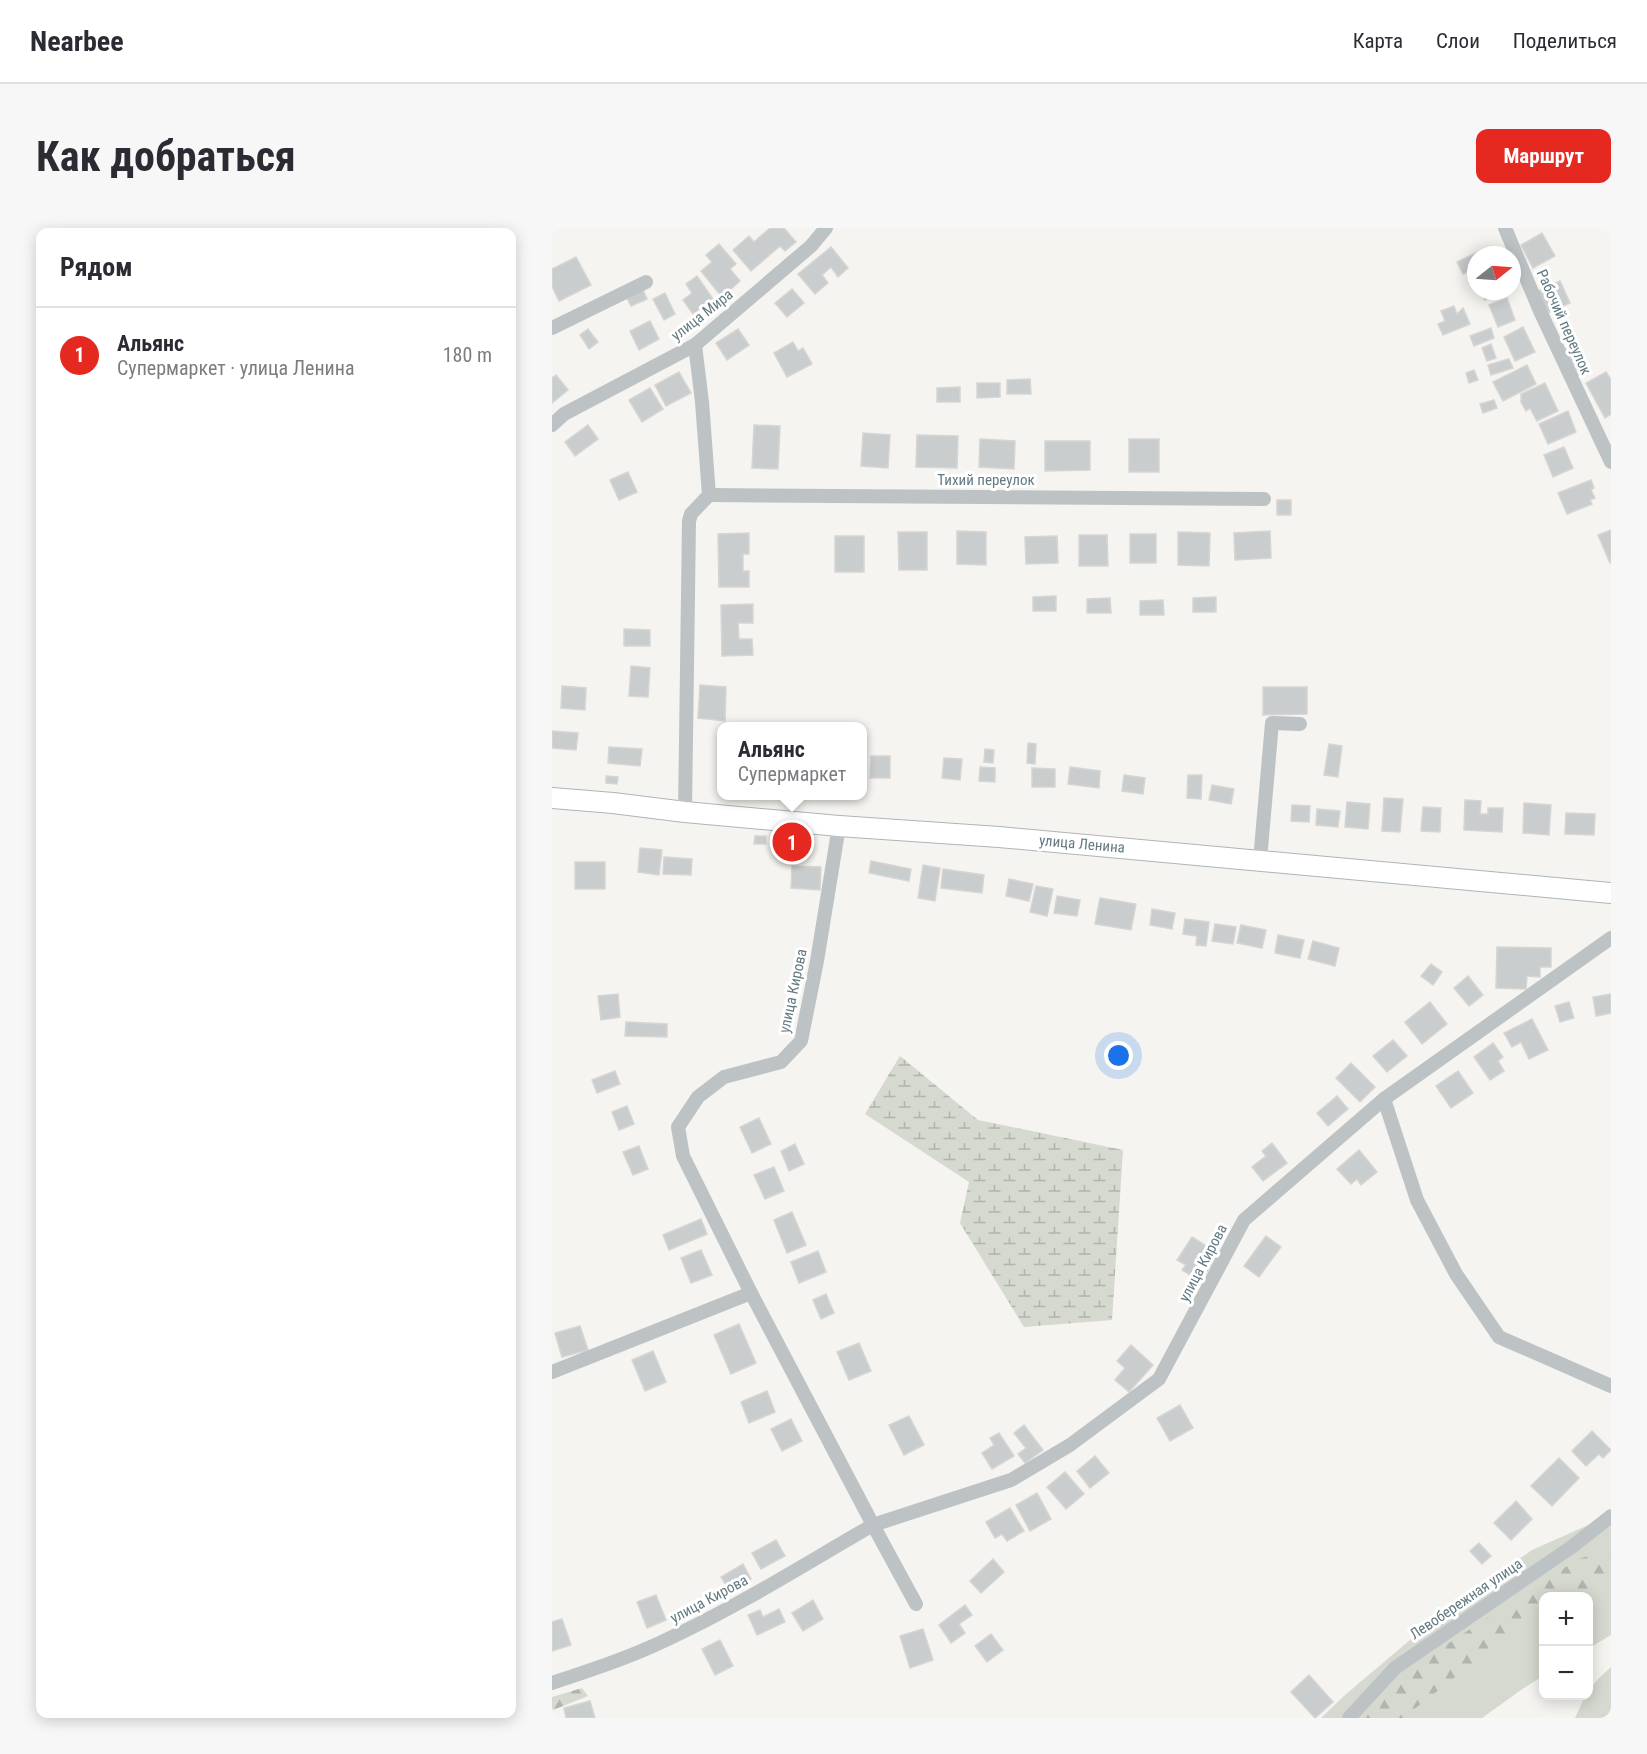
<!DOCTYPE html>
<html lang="ru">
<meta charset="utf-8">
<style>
:root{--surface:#fff;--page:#f7f7f7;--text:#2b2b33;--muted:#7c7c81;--line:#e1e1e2;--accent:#e52820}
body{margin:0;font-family:"Roboto Condensed",sans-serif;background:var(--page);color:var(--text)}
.controls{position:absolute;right:18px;bottom:18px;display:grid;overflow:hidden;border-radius:12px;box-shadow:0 3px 15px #0003}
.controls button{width:54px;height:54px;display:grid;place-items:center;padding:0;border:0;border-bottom:2px solid var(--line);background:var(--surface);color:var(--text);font:30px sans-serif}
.compass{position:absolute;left:915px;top:18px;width:54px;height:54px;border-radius:50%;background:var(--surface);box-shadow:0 3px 15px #0003;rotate:73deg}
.you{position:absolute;left:567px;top:828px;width:21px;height:21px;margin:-15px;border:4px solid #fff;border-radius:50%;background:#1a73e8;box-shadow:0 0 0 9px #1a73e833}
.badge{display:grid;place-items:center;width:39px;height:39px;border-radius:50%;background:var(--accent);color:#fff;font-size:20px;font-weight:700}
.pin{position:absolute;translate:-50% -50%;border:3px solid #fff;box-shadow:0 2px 6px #0006}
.popup{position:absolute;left:165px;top:494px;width:150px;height:78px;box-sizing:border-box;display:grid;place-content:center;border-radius:12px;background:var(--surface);filter:drop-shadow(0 2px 4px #0005);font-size:20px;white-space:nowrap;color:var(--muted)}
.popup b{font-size:22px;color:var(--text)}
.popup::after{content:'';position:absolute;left:50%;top:100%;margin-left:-12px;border:12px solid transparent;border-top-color:var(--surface)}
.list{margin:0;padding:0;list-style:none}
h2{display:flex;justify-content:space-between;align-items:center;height:78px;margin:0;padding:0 24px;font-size:26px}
h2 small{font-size:20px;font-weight:400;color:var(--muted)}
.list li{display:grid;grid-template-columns:39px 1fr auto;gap:18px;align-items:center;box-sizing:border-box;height:96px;padding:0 24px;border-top:2px solid var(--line)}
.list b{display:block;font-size:22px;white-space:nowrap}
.list p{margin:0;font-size:20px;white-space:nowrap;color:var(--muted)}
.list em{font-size:20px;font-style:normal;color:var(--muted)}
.map{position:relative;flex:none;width:1059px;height:1490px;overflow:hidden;border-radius:12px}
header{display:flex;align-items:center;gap:36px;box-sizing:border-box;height:84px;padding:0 30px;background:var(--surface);border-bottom:2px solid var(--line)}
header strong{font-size:28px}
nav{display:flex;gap:33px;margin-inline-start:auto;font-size:21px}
.intro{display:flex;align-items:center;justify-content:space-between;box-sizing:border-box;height:144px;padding:0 36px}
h1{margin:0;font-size:42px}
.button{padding:15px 27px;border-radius:12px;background:var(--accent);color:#fff;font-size:21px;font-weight:700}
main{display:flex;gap:36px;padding:0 36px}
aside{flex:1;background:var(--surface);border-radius:12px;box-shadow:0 3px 15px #0003}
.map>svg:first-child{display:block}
</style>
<header>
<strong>Nearbee</strong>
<nav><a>Карта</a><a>Слои</a><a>Поделиться</a></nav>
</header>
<div class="intro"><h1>Как добраться</h1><a class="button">Маршрут</a></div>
<main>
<aside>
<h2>Рядом<small></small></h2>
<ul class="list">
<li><span class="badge">1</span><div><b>Альянс</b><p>Супермаркет · улица Ленина</p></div><em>180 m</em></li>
</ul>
</aside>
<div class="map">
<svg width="1059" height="1490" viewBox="0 0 1059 1490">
<defs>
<pattern id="forest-firs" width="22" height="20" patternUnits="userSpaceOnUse" patternTransform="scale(1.5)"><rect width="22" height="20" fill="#d5d9cf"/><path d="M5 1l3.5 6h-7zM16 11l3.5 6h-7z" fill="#b0b5ad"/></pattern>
<pattern id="wetland-marsh" width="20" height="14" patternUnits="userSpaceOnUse" patternTransform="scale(1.5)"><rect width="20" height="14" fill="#d5d9cf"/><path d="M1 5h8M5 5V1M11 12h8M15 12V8" fill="none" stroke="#b0b5ad"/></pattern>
</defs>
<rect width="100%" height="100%" fill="#f5f4f0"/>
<g fill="#d5d9cf">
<path d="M 1059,1287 L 1059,1407 L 1037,1420 L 1036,1368 L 992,1368 L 991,1448 L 969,1462 L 930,1490 L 769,1490 L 793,1467 L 871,1401 L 963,1334 L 980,1322 Z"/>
<path d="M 1059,1439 L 1059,1490 L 1023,1490 L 1033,1468 L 1036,1468 C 1038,1456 1051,1447 1059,1439 Z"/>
</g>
<g fill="url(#forest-firs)">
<path d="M 1059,1322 L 1059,1352 L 1029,1368 L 992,1368 L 991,1391 L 935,1424 L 851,1490 L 812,1490 L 851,1445 L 1026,1331 Z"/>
<path d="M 30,1460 L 36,1468 L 1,1482 L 3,1490 L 0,1490 L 0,1469 Z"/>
</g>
<path fill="url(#wetland-marsh)" d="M 348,828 L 426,892 L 571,922 L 560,1092 L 472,1099 L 408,995 L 417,954 L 313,886 Z"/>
<g fill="#c9cdce" stroke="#d6d5d3" stroke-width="1.5">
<path d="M 218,0 L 232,0 L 244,14 L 233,23 L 228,18 L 199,43 L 181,22 L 197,8 L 202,14 Z"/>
<path d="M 990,5 L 1003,28 L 981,40 L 969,17 Z"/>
<path d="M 167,16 L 184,36 L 178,41 L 188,53 L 170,69 L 149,43 L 160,34 L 154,27 Z"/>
<path d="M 279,19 L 296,40 L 286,49 L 279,39 L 270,47 L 276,55 L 263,66 L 246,46 Z"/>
<path d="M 934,20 L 937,27 L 924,27 L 924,40 L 911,46 L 905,34 Z"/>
<path d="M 24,29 L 39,57 L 7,73 L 0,58 L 0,41 Z"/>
<path d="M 145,48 L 161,71 L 141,86 L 131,72 L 140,65 L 134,56 Z"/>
<path d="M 1008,53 L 1018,75 L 993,86 L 984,64 Z"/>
<path d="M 240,61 L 252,75 L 235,89 L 223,75 Z"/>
<path d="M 91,62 L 95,71 L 79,78 L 75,70 Z"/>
<path d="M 929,63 L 950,63 L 933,72 Z"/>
<path d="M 113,65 L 123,86 L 112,92 L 101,71 Z"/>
<path d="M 955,70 L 963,92 L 946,99 L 937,77 Z"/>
<path d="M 902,78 L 905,86 L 911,80 L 918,96 L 891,107 L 886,96 L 893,93 L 889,83 Z"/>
<path d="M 98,93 L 107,111 L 87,122 L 78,103 Z"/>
<path d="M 971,99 L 983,124 L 963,133 L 952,109 Z"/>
<path d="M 939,100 L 942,110 L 922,118 L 918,108 Z"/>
<path d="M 36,101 L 46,114 L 37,121 L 28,107 Z"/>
<path d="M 186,101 L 197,117 L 175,132 L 164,115 Z"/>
<path d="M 241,114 L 246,123 L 251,120 L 260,136 L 235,149 L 222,125 Z"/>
<path d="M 939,116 L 944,130 L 935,133 L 930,120 Z"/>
<path d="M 1023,116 L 1037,141 L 1025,148 L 1011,123 Z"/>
<path d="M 957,131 L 961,140 L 939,147 L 936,137 Z"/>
<path d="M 975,137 L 984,156 L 951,173 L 941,154 Z"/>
<path d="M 922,142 L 926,152 L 917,155 L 914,145 Z"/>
<path d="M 127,144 L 139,165 L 114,178 L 103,157 Z"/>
<path d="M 1054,144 L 1059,152 L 1059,186 L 1053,190 L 1034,155 Z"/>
<path d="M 4,147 L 16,162 L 0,175 L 0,150 Z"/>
<path d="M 478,151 L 479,166 L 455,166 L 455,152 Z"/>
<path d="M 425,155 L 448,155 L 448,169 L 425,170 Z"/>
<path d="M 993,155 L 1006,183 L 985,193 L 978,180 L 974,183 L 969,174 L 969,166 Z"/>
<path d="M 408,159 L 408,174 L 385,174 L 385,160 Z"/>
<path d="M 98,160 L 111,181 L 90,194 L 77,172 Z"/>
<path d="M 942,172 L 945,180 L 931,185 L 928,176 Z"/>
<path d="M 1016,183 L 1024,204 L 996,216 L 987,196 Z"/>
<path d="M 36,197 L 46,211 L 23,228 L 13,214 Z"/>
<path d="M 202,197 L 228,198 L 226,241 L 200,240 Z"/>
<path d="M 311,205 L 338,207 L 336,240 L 309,238 Z"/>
<path d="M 365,207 L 406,208 L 405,240 L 364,239 Z"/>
<path d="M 428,211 L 463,213 L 462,241 L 427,239 Z"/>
<rect x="577" y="211" width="30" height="33"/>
<path d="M 493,213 L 538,213 L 538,242 L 493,243 Z"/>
<path d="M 1012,219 L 1021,240 L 1001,249 L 992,227 Z"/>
<path d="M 76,244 L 85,264 L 67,272 L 58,252 Z"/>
<path d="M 1039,252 L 1042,260 L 1039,262 L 1043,270 L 1038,272 L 1040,276 L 1015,286 L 1006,265 Z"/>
<rect x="725" y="272" width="14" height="15"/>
<path d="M 1059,302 L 1059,335 L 1058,335 L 1046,307 Z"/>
<path d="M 405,303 L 434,304 L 434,337 L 405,336 Z"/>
<path d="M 718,303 L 719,330 L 683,332 L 682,305 Z"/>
<path d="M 346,304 L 375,304 L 375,342 L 347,342 Z"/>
<path d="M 626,304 L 658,305 L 657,338 L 626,337 Z"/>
<path d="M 197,305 L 197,326 L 191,326 L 191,343 L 197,343 L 197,359 L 167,359 L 166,306 Z"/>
<rect x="578" y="306" width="26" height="29"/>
<path d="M 527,307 L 555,307 L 556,338 L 527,338 Z"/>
<rect x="283" y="308" width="29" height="36"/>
<path d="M 505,308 L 506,335 L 474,336 L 473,309 Z"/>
<path d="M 504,368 L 504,383 L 481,383 L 481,369 Z"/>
<path d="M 664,369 L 664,384 L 641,384 L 641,370 Z"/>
<path d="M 558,370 L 559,385 L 535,385 L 535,371 Z"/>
<path d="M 611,372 L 612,387 L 588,387 L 588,373 Z"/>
<path d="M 201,376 L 201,395 L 186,395 L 187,411 L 200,411 L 201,427 L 170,428 L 169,377 Z"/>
<path d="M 72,401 L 98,402 L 98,418 L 72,418 Z"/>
<path d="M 79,438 L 98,440 L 96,469 L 77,468 Z"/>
<path d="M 148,457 L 174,459 L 173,493 L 146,490 Z"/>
<path d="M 10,458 L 34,460 L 33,482 L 9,480 Z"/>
<path d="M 711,459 L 755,459 L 755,486 L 711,487 Z"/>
<path d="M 0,503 L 26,505 L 24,522 L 0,520 Z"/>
<path d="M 476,515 L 484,516 L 483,536 L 475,535 Z"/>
<path d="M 777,516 L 790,518 L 786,549 L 772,547 Z"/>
<path d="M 57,519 L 90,521 L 88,538 L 56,535 Z"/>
<path d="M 433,521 L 442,522 L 441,535 L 432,534 Z"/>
<path d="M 319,528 L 338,528 L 338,550 L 318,550 Z"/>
<path d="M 392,530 L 410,531 L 408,552 L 390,550 Z"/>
<path d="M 428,539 L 443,540 L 443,554 L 427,553 Z"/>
<path d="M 518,539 L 548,543 L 547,560 L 516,556 Z"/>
<path d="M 480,540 L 503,541 L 503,559 L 480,559 Z"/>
<path d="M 572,547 L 593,550 L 591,566 L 570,563 Z"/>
<path d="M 636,547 L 650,547 L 649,571 L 635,570 Z"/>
<path d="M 54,548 L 66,549 L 65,556 L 54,555 Z"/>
<path d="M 660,557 L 682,561 L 679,576 L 657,572 Z"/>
<path d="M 832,570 L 851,571 L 848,604 L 830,603 Z"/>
<path d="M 913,572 L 929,573 L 928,586 L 936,586 L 936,580 L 951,580 L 950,604 L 912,602 Z"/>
<path d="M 795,574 L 818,576 L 816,601 L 793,599 Z"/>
<path d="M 972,575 L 999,577 L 997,607 L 971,605 Z"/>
<path d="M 740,577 L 758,578 L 757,594 L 739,593 Z"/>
<path d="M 871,579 L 889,580 L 888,604 L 869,603 Z"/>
<path d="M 765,581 L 788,583 L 786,599 L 764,597 Z"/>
<path d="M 1014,585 L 1043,586 L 1042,607 L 1013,606 Z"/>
<path d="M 203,608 L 214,608 L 214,616 L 202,616 Z"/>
<path d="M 219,608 L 260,609 L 260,621 L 219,620 Z"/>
<path d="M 88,620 L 110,622 L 107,647 L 86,644 Z"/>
<path d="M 112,629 L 140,631 L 139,647 L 111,646 Z"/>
<path d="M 319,633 L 359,641 L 357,653 L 317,645 Z"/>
<rect x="23" y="634" width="30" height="27"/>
<path d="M 371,637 L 388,640 L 383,673 L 366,670 Z"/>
<path d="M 240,638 L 269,639 L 268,662 L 239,660 Z"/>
<path d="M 391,641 L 432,647 L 430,665 L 389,660 Z"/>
<path d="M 457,651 L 481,656 L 477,673 L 454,668 Z"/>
<path d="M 484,658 L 501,661 L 495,688 L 478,684 Z"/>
<path d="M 505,668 L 528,672 L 525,688 L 502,685 Z"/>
<path d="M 548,670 L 584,676 L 579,702 L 543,696 Z"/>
<path d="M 600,681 L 623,685 L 620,701 L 598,697 Z"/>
<path d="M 633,691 L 657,694 L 654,718 L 644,717 L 645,708 L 631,706 Z"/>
<path d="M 663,696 L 684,699 L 681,716 L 660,713 Z"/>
<path d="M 689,697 L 714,702 L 710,720 L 685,715 Z"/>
<path d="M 726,707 L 752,712 L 748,730 L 723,725 Z"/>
<path d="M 761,713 L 787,720 L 783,738 L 756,731 Z"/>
<path d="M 945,719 L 999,720 L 999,739 L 988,739 L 988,749 L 975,748 L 974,761 L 944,760 Z"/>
<path d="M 879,736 L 890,744 L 881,757 L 869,748 Z"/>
<path d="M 916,748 L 931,767 L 917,778 L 902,760 Z"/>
<path d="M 66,766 L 68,789 L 49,792 L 46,768 Z"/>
<path d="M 1059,766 L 1059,785 L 1044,788 L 1041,769 Z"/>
<path d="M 878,774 L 895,796 L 870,816 L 853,794 Z"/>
<path d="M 1017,774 L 1022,790 L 1008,794 L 1003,778 Z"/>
<path d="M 980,791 L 996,822 L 977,831 L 969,814 L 960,819 L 952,805 Z"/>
<path d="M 74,794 L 115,796 L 115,809 L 73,808 Z"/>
<path d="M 841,812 L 855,828 L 835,844 L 821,828 Z"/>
<path d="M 941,815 L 951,829 L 946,833 L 952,843 L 938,852 L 922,829 Z"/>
<path d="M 799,835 L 823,859 L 808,874 L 784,850 Z"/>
<path d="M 63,843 L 68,856 L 45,865 L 40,852 Z"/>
<path d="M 906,843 L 921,865 L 899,880 L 884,858 Z"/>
<path d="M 785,868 L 796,881 L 776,898 L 765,885 Z"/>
<path d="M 75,878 L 82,896 L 67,902 L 60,884 Z"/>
<path d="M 207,890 L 219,916 L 200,925 L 188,899 Z"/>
<path d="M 720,915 L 735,935 L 711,953 L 700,939 L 714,928 L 710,923 Z"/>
<path d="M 243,916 L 252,936 L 237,943 L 229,923 Z"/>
<path d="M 87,918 L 96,941 L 81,947 L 71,924 Z"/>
<path d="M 807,922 L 825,944 L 809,957 L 805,951 L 799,956 L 785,941 Z"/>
<path d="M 222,939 L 232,963 L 213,971 L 202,947 Z"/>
<path d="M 240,984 L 254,1017 L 235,1025 L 222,992 Z"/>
<path d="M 149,991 L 155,1006 L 117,1022 L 111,1007 Z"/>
<path d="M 714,1008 L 729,1019 L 707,1049 L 692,1038 Z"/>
<path d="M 640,1009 L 656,1019 L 654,1022 L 665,1028 L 653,1047 L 643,1042 L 640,1048 L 630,1042 L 634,1037 L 625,1032 Z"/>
<path d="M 149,1022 L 160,1047 L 139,1055 L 129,1030 Z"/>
<path d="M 266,1023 L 274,1044 L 247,1055 L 239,1034 Z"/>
<path d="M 274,1066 L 282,1085 L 269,1091 L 261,1072 Z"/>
<path d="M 187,1096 L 204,1135 L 179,1146 L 162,1107 Z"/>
<path d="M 28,1098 L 36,1122 L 10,1129 L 3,1105 Z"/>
<path d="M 307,1115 L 319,1143 L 297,1152 L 285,1124 Z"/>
<path d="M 579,1117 L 601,1137 L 577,1164 L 563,1152 L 573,1140 L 565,1133 Z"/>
<path d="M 101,1123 L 114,1154 L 93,1163 L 80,1132 Z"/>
<path d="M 215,1163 L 223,1184 L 197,1195 L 189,1174 Z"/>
<path d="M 628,1177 L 641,1200 L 618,1213 L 605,1190 Z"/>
<path d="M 357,1188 L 372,1217 L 352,1227 L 337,1197 Z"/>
<path d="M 239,1191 L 250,1213 L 230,1223 L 219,1201 Z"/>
<path d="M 472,1197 L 491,1222 L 473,1235 L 466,1226 L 474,1220 L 462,1205 Z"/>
<path d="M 1040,1203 L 1059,1222 L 1051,1230 L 1047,1226 L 1034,1238 L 1020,1223 Z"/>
<path d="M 447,1205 L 462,1228 L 440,1241 L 430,1225 L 442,1217 L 438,1210 Z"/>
<path d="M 543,1228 L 557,1245 L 538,1260 L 525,1243 Z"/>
<path d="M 1007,1230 L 1027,1250 L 1000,1278 L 979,1258 Z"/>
<path d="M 513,1244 L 532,1266 L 514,1281 L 495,1259 Z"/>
<path d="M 485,1265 L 499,1291 L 478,1303 L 464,1277 Z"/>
<path d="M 964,1273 L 980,1291 L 959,1312 L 942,1295 Z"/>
<path d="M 458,1280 L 472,1303 L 455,1313 L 450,1306 L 443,1310 L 434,1294 Z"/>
<path d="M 224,1312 L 233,1328 L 209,1341 L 200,1325 Z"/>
<path d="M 927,1315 L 939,1328 L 930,1336 L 918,1323 Z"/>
<path d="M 441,1331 L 452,1344 L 429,1365 L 418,1353 Z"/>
<path d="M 191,1336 L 199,1351 L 178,1363 L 169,1349 Z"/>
<path d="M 104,1367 L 114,1392 L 95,1400 L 85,1374 Z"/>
<path d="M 261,1372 L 271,1391 L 251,1403 L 240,1385 Z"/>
<path d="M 413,1377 L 420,1387 L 407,1396 L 413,1405 L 399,1415 L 387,1397 Z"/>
<path d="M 227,1381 L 233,1394 L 205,1407 L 196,1387 L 208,1382 L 211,1389 Z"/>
<path d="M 10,1391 L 19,1417 L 0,1423 L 0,1394 Z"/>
<path d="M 371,1401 L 381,1432 L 358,1440 L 348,1408 Z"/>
<path d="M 439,1406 L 451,1422 L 435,1434 L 423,1418 Z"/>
<path d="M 168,1412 L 181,1438 L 163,1447 L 150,1421 Z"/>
<path d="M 757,1447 L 781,1474 L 763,1490 L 739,1464 Z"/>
<path d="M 38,1473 L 43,1490 L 14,1490 L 12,1480 Z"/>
</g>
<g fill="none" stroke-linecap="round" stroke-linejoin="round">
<defs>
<path id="secondary" d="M 0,570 L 61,575 L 133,584 L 287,598 L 447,609 L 1059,665"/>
</defs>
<use href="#secondary" stroke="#adb5b8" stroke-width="22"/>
<g stroke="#bdc3c5" stroke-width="14">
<path d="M 953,0 L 988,83 L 1059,234"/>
<path d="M 0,100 L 94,54"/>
<path d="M 0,197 L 12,186 L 143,117 L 259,18 L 274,0"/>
<path d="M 157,267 L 712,271"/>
<path d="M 133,584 L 137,293 L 139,286 L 157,267 L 150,174 L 143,117"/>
<path d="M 287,598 L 265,733 L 249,813 L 229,834 L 172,849 L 146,869 L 126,899 L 131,928 L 199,1065 L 321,1297 L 459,1252 L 518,1217 L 607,1151 L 692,992 L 832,871 L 1059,710"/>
<path d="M 708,632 L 720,495 L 748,496"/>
<path d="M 832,871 L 865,972 L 904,1046 L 947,1109 L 1059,1158"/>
<path d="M 0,1144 L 199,1065"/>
<path d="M 0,1455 C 39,1442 79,1429 116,1411 C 187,1378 253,1336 321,1297 L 364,1376"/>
<path d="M 797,1490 L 843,1440 L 1021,1318 L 1059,1288"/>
</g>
<use href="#secondary" stroke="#fff" stroke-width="20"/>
</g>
<g text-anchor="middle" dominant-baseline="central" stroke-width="6" stroke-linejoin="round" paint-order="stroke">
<g font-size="15" fill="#637a82" stroke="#fff">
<text transform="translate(150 87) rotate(-38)">улица Мира</text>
<text transform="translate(1012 94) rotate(66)">Рабочий переулок</text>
<text x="434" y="252">Тихий переулок</text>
<text transform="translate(530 616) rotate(5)">улица Ленина</text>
<text transform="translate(241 763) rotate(-78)">улица Кирова</text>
<text transform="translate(651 1035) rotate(-62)">улица Кирова</text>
<text transform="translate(157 1371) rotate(-28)">улица Кирова</text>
<text transform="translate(914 1371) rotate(-34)">Левобережная улица</text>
</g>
</g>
</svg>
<div class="controls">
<button>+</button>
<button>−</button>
</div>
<svg class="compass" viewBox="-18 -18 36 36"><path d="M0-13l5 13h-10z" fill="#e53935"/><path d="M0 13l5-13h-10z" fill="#7c7c81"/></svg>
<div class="you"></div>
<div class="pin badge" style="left:240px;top:614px">1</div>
<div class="popup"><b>Альянс</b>Супермаркет</div>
</div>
</main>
